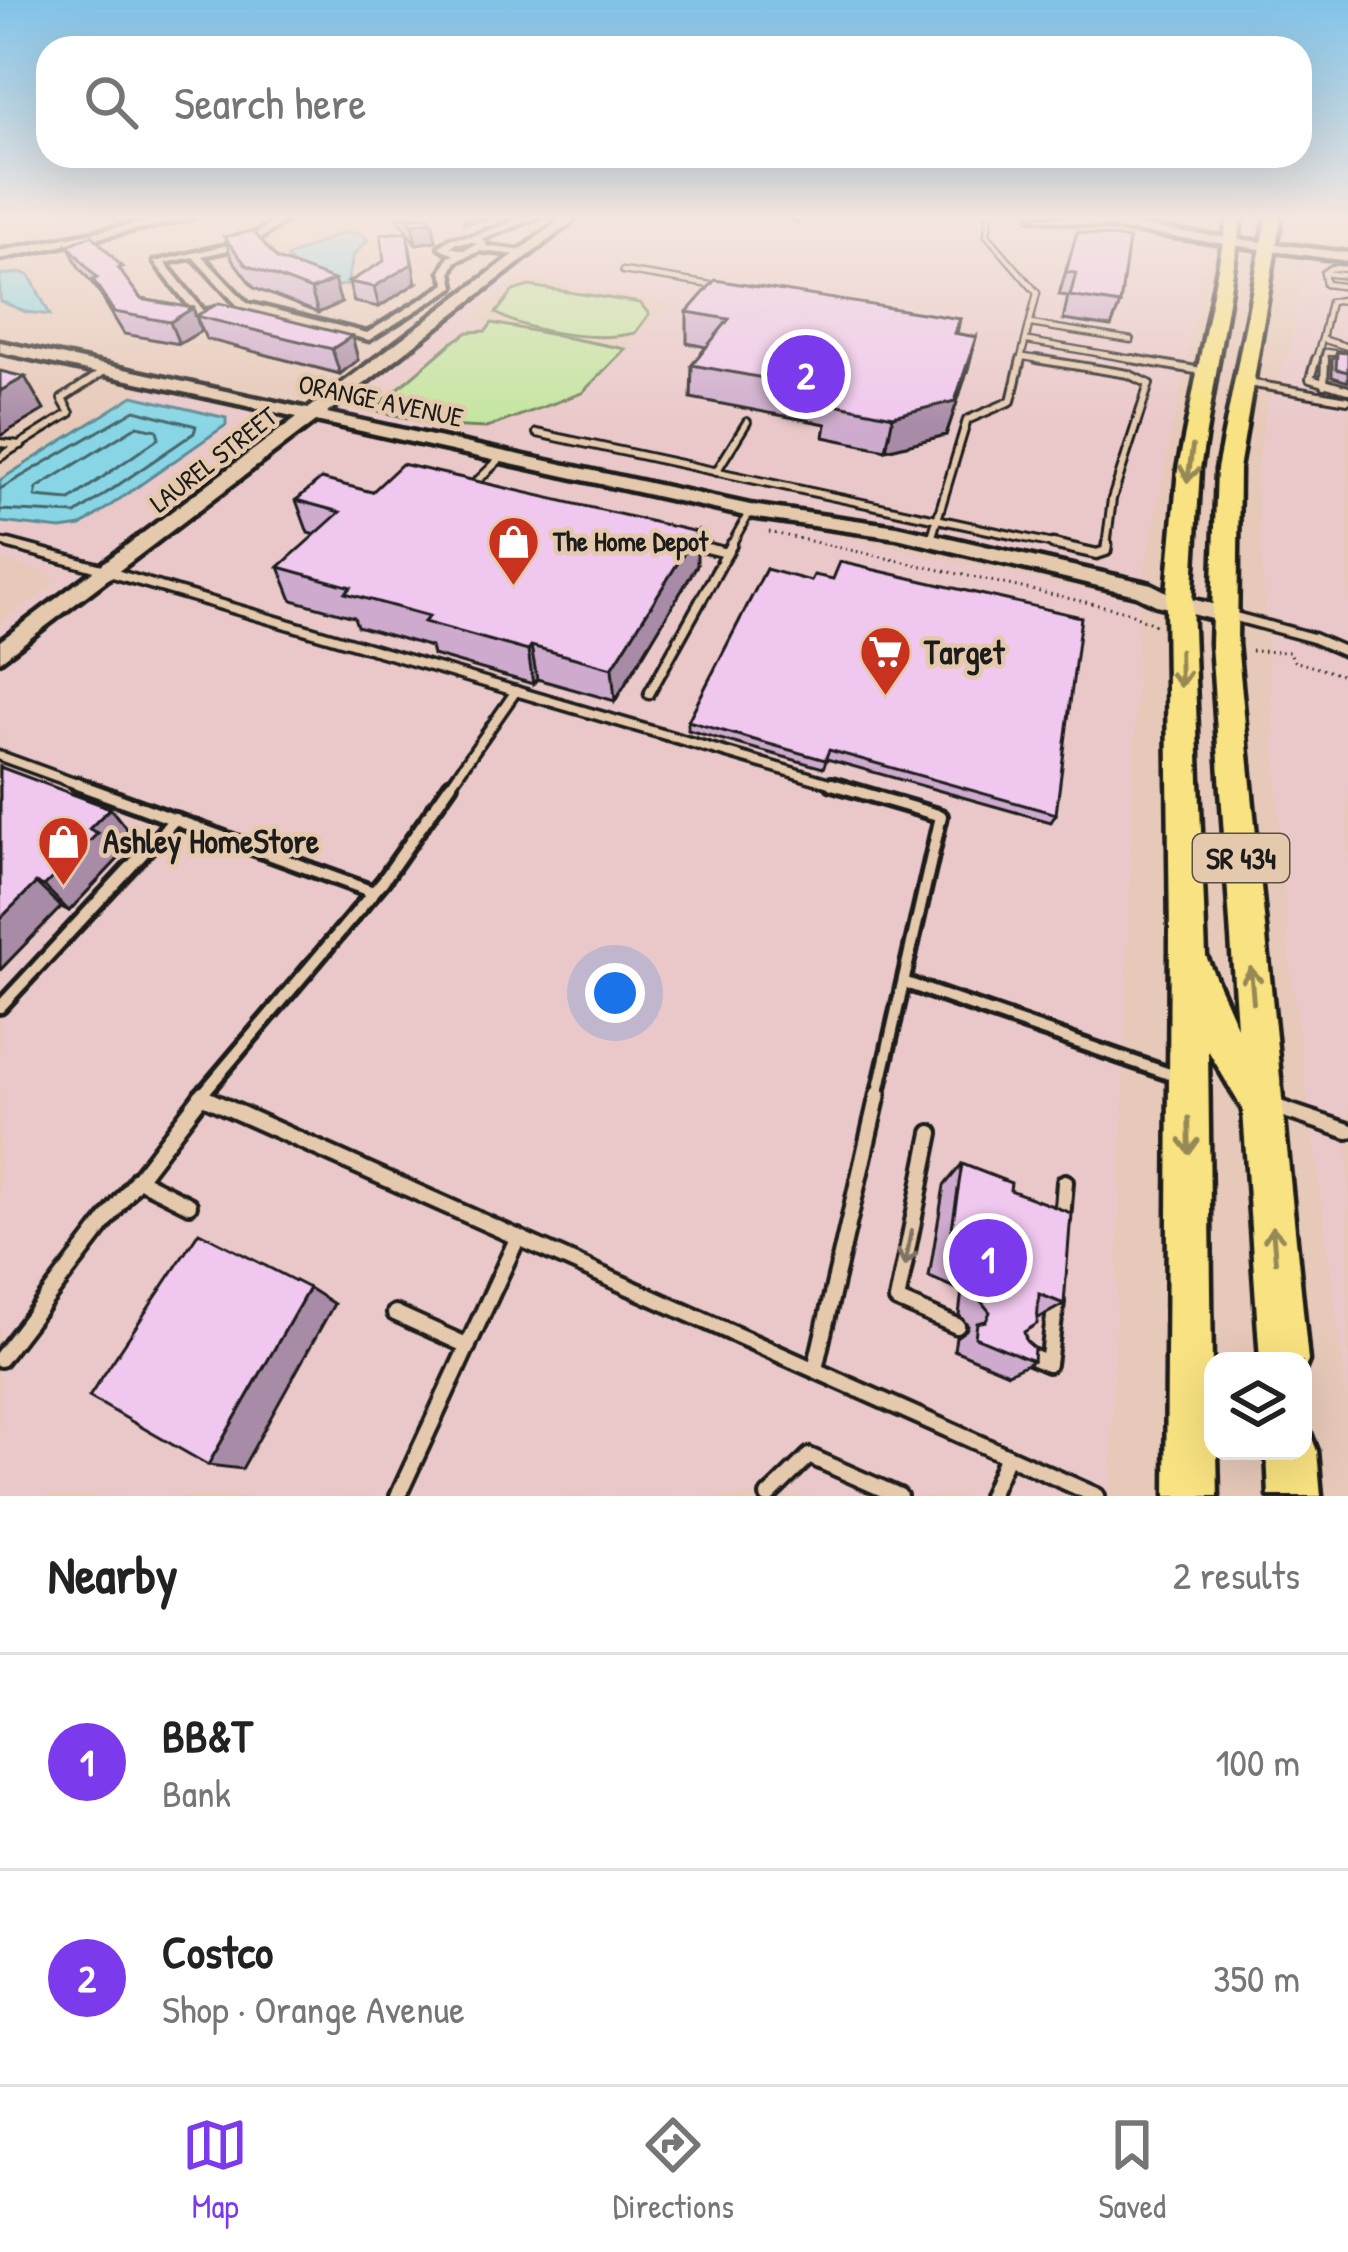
<!DOCTYPE html>
<meta charset="utf-8">
<style>
:root{--surface:#fff;--page:#f2f2f2;--text:#222;--muted:#767676;--line:#e0e0e0;--accent:#7c3aed}
body{margin:0;font-family:"Patrick Hand",sans-serif;background:var(--page);color:var(--text)}
.controls{position:absolute;right:36px;bottom:36px;display:grid;overflow:hidden;border-radius:24px;box-shadow:0 12px 48px #0002}
.controls button{width:108px;height:108px;display:grid;place-items:center;padding:0;border:0;border-bottom:3px solid var(--line);background:var(--surface);color:var(--text);font:60px sans-serif}
.you{position:absolute;left:615px;top:993px;width:42px;height:42px;margin:-30px;border:9px solid #fff;border-radius:50%;background:#1a73e8;box-shadow:0 0 0 18px #1a73e833}
.badge{display:grid;place-items:center;width:78px;height:78px;border-radius:50%;background:var(--accent);color:#fff;font-size:39px;font-weight:700}
.pin{position:absolute;translate:-50% -50%;border:6px solid #fff;box-shadow:0 3px 12px #0006}
.list{margin:0;padding:0;list-style:none}
h2{display:flex;justify-content:space-between;align-items:center;height:156px;margin:0;padding:0 48px;font-size:51px}
h2 small{font-size:39px;font-weight:400;color:var(--muted)}
.list li{display:grid;grid-template-columns:78px 1fr auto;gap:36px;align-items:center;box-sizing:border-box;height:216px;padding:0 48px;border-top:3px solid var(--line)}
.list b{display:block;font-size:45px;white-space:nowrap}
.list p{margin:0;font-size:39px;white-space:nowrap;color:var(--muted)}
.list em{font-size:39px;font-style:normal;color:var(--muted)}
.icon{flex:none;width:66px;height:66px;fill:none;stroke:currentColor;stroke-width:2;stroke-linecap:round;stroke-linejoin:round}
.map{position:relative;flex:none;width:1348px;height:1496px;overflow:hidden}
.search{position:absolute;background:var(--surface);box-shadow:0 12px 48px #0002;left:36px;right:36px;top:36px;height:132px;display:flex;align-items:center;gap:30px;box-sizing:border-box;padding:0 42px;border-radius:36px;color:var(--muted);font-size:45px}
.sheet{height:588px;background:var(--surface)}
nav{display:flex;justify-content:space-around;align-items:center;box-sizing:border-box;height:168px;border-top:3px solid var(--line);background:var(--surface);font-size:33px;color:var(--muted)}
nav a{display:grid;justify-items:center;gap:6px}
nav .on{color:var(--accent)}
.map>svg:first-child{display:block}
</style>
<div class="map">
<svg width="1348" height="1496" viewBox="0 0 1348 1496">
<rect width="100%" height="100%" fill="#e7c9b9"/>
<filter id="ink" filterUnits="userSpaceOnUse"><feTurbulence type="fractalNoise" baseFrequency=".00833" numOctaves="2"/><feDisplacementMap in="SourceGraphic" scale="24" xChannelSelector="R" yChannelSelector="G"/><feConvolveMatrix kernelMatrix="1 2 1 2 8 2 1 2 1" color-interpolation-filters="sRGB"/></filter>
<g filter="url(#ink)">
<g fill="#eac8c9" fill-rule="evenodd">
<path d="M 577,217 L 1020,217 L 1210,241 L 1141,589 L 323,414 ZM 520,277 L 668,304 L 572,399 L 474,431 L 374,410 L 377,402 L 450,344 L 468,332 L 492,327 L 492,323 L 471,317 Z"/>
<path d="M 1304,257 L 1348,263 L 1348,1402 L 1290,964 L 1256,476 L 1266,408 L 1290,348 Z"/>
<path d="M 151,385 L 302,419 L 0,645 L 0,622 L 52,587 L 53,576 L 0,558 L 0,522 L 61,529 L 225,418 L 133,396 Z"/>
<path d="M 314,422 L 1139,601 L 1110,1496 L 0,1496 L 0,661 Z"/>
</g>
<g fill="#c3e69f" stroke="#70815e" stroke-width="3">
<path d="M 529,286 L 640,303 L 649,314 L 635,333 C 597,342 529,333 496,313 L 513,291 Z"/>
<path d="M 492,323 L 625,349 L 582,393 L 486,428 L 443,426 L 373,410 L 450,344 L 468,332 L 486,331 Z"/>
</g>
<g fill="#88d6e5" stroke="#5d8c95" stroke-width="3">
<path d="M 342,233 L 359,233 L 368,240 L 353,256 L 347,285 C 326,289 298,275 287,257 Z"/>
<path d="M 23,273 L 30,276 L 50,315 L 26,312 L 0,301 L 0,275 Z"/>
<path d="M 133,396 L 226,418 L 226,425 L 81,526 L 61,529 L 0,522 L 0,480 Z"/>
</g>
<g fill="none" stroke-linecap="round" stroke-linejoin="round">
<g stroke="#47666c" stroke-width="3">
<path d="M 137,426 L 157,430 L 159,438 L 70,500 L 35,497 L 37,488 Z"/>
<path d="M 0,489 L 135,410 L 196,426 L 194,433 L 76,514 L 0,510"/>
</g>
<defs>
<g id="lane-far4">
<path d="M 989,217 L 987,235 L 1037,293 L 1020,362"/>
<path d="M 623,271 L 717,286"/>
<path d="M 1324,273 L 1331,268 L 1348,269"/>
<path d="M 1326,284 L 1324,273 L 1348,276"/>
<path d="M 1326,284 L 1348,287"/>
<path d="M 1348,299 L 1330,302 L 1322,339 L 1348,347"/>
<path d="M 1031,324 L 1131,340"/>
<path d="M 1028,341 L 1149,362"/>
<path d="M 1024,357 L 1054,362"/>
<path d="M 1315,362 L 1322,339"/>
<path d="M 1324,362 L 1326,352 L 1348,355"/>
</g>
<g id="lane-far3">
<path d="M 1036,359 L 1128,374 L 1149,384 L 1112,499 L 1106,547"/>
<path d="M 1132,359 L 1207,372"/>
<path d="M 1316,359 L 1310,379 L 1348,390"/>
<path d="M 1242,382 L 1348,400"/>
<path d="M 1324,385 L 1325,359"/>
<path d="M 537,433 L 1067,547"/>
<path d="M 0,443 L 21,445"/>
<path d="M 0,457 L 70,413 L 62,399 L 106,370"/>
<path d="M 716,472 L 747,422"/>
<path d="M 470,488 L 502,457"/>
<path d="M 0,542 L 21,547"/>
<path d="M 685,543 L 704,547"/>
<path d="M 930,543 L 967,420 L 1011,401 L 1021,359"/>
<path d="M 730,547 L 750,511"/>
</g>
<g id="lane-far2">
<path d="M 9,544 L 106,570"/>
<path d="M 691,544 L 727,553"/>
<path d="M 1053,544 L 1097,554 L 1106,551 L 1107,544"/>
<path d="M 109,572 L 843,787"/>
<path d="M 1228,615 L 1313,638 L 1348,653"/>
<path d="M 649,694 L 732,544"/>
<path d="M 0,756 L 85,787"/>
<path d="M 449,787 L 516,691"/>
</g>
<g id="lane-far1">
<path d="M 77,784 L 373,892"/>
<path d="M 832,784 L 941,816 L 877,1097"/>
<path d="M 906,983 L 1178,1077"/>
<path d="M 0,1007 L 175,819"/>
<path d="M 200,1097 L 383,881 L 451,784"/>
</g>
<g id="lane">
<path d="M 201,1096 L 1097,1496"/>
<path d="M 1273,1106 L 1348,1131"/>
<path d="M 931,1133 L 897,1300 L 957,1326"/>
<path d="M 137,1179 L 189,1205"/>
<path d="M 1062,1220 L 1065,1182"/>
<path d="M 395,1313 L 468,1346"/>
<path d="M 1027,1355 L 1048,1364 L 1056,1302"/>
<path d="M 0,1359 L 203,1094"/>
<path d="M 815,1369 L 878,1094"/>
<path d="M 398,1496 L 518,1237"/>
<path d="M 768,1496 L 809,1456 L 899,1496"/>
<path d="M 990,1496 L 1007,1456"/>
</g>
<g id="street">
<path d="M 281,217 L 291,217 L 251,245 L 202,256 L 247,303 L 367,333 L 446,284 L 441,272 L 449,257 L 454,255 L 439,247 L 451,238 L 472,236 L 527,217 L 539,217 L 481,239 L 486,242 L 486,246 L 524,251 L 527,256 L 480,251 L 456,261 L 451,272 L 454,287 L 369,340 L 239,307 L 193,257 L 165,263 L 204,311 L 219,308 L 224,311 L 198,317 L 154,262 L 245,241 ZM 472,242 L 477,244 L 464,250 L 450,247 L 456,243 Z"/>
<path d="M 793,217 L 802,217 L 797,220 Z"/>
</g>
<g id="secondary">
<path d="M 169,217 L 194,217 L 0,259 L 0,251 Z"/>
<path d="M 564,217 L 578,217 L 327,413 L 750,505 L 897,526 L 1151,584 L 1171,594 L 1232,609 L 1236,614 L 1224,622 L 1156,605 L 1136,595 L 897,538 L 750,517 L 316,421 L 0,661 L 0,641 L 297,417 L 0,352 L 0,342 L 308,409 Z"/>
<path d="M 1030,217 L 1066,217 L 1348,253 L 1348,261 Z"/>
</g>
<g id="primary">
<path d="M 1228,217 L 1242,217 L 1200,469 L 1192,604 L 1206,956 L 1237,1027 L 1211,643 L 1217,469 L 1267,217 L 1281,217 L 1239,469 L 1237,643 L 1308,1361 L 1303,1373 L 1303,1361 L 1260,1361 L 1243,1110 L 1208,1050 L 1213,1451 L 1217,1451 L 1218,1496 L 1166,1496 L 1170,941 L 1166,604 L 1178,469 Z"/>
<path d="M 1303,1430 L 1310,1433 L 1317,1451 L 1321,1496 L 1269,1496 L 1267,1451 L 1303,1451 Z"/>
</g>
</defs>
<use href="#lane-far4" stroke="#1c1c1c" stroke-width="9"/>
<use href="#lane-far3" stroke="#1c1c1c" stroke-width="12"/>
<use href="#lane-far2" stroke="#1c1c1c" stroke-width="15"/>
<use href="#lane-far1" stroke="#1c1c1c" stroke-width="20"/>
<use href="#lane" stroke="#1c1c1c" stroke-width="22"/>
<use href="#street" stroke="#1c1c1c" stroke-width="9"/>
<use href="#secondary" stroke="#1c1c1c" stroke-width="9"/>
<use href="#primary" stroke="#1c1c1c" stroke-width="9"/>
<g stroke="#1c1c1c" stroke-width="3" stroke-dasharray="1.5 4.5" stroke-linecap="butt">
<path d="M 769,532 L 1126,611 L 1155,625"/>
<path d="M 1251,651 L 1290,652 L 1294,661 L 1348,677"/>
</g>
<use href="#lane-far4" stroke="#e5c9ac" stroke-width="4.5"/>
<use href="#lane-far3" stroke="#e5c9ac" stroke-width="6"/>
<use href="#lane-far2" stroke="#e5c9ac" stroke-width="8"/>
<use href="#lane-far1" stroke="#e5c9ac" stroke-width="10"/>
<use href="#lane" stroke="#e5c9ac" stroke-width="14"/>
<use href="#street" fill="#e5c9ac" fill-rule="evenodd"/>
<use href="#secondary" fill="#e5c9ac" fill-rule="evenodd"/>
<use href="#primary" fill="#f8e281" fill-rule="evenodd"/>
</g>
<g fill="#ceabce" stroke="#1c1c1c" stroke-width="3">
<path d="M 397,217 L 429,217 L 432,221 L 436,241 L 416,244 Z"/>
<path d="M 1077,232 L 1120,304 L 1111,327 L 1063,320 L 1068,296 L 1059,295 Z"/>
<path d="M 224,237 L 277,259 L 341,303 L 318,313 L 254,288 L 232,259 Z"/>
<path d="M 68,245 L 129,283 L 141,299 L 193,308 L 201,331 L 179,344 L 124,334 L 97,289 L 78,266 Z"/>
<path d="M 349,282 L 416,283 L 379,307 L 354,302 Z"/>
<path d="M 687,312 L 960,319 L 957,334 L 976,337 L 968,369 L 946,435 L 886,450 L 824,437 L 826,424 L 691,398 L 692,365 L 706,347 L 687,343 Z"/>
<path d="M 196,316 L 352,336 L 358,360 L 340,374 L 206,339 Z"/>
<path d="M 1337,352 L 1348,353 L 1348,382 L 1332,377 L 1332,360 Z"/>
<path d="M 372,492 L 697,565 L 615,701 L 537,679 L 533,684 L 433,655 L 431,647 L 357,626 L 354,617 L 292,600 L 279,567 L 315,535 L 308,533 L 296,500 Z"/>
<path d="M 766,569 L 1056,814 L 1051,822 L 827,759 L 823,768 L 688,730 L 688,721 Z"/>
<path d="M 0,767 L 130,833 L 113,851 L 119,858 L 69,911 L 61,907 L 0,970 Z"/>
<path d="M 962,1164 L 1010,1190 L 1064,1304 L 1037,1319 L 1024,1332 L 1033,1361 L 1008,1373 L 954,1350 L 956,1337 L 966,1330 L 968,1326 L 959,1315 L 962,1291 L 929,1277 L 944,1186 Z"/>
</g>
<g fill="#a88ba7" stroke="#1c1c1c" stroke-width="3">
<path d="M 463,217 L 500,217 L 464,223 Z"/>
<path d="M 432,221 L 436,241 L 416,244 L 412,224 Z"/>
<path d="M 407,232 L 416,283 L 379,307 L 374,287 Z"/>
<path d="M 334,280 L 341,303 L 318,313 L 311,290 Z"/>
<path d="M 193,308 L 201,331 L 179,344 L 170,322 Z"/>
<path d="M 352,336 L 358,360 L 340,374 L 332,349 Z"/>
<path d="M 976,337 L 968,369 L 946,435 L 886,450 L 893,416 Z"/>
<path d="M 25,377 L 44,410 L 0,436 L 0,391 Z"/>
<path d="M 697,532 L 697,565 L 615,701 L 612,668 Z"/>
<path d="M 531,646 L 537,679 L 533,684 L 528,651 Z"/>
<path d="M 110,808 L 130,833 L 113,851 L 119,858 L 69,911 L 44,886 L 89,829 Z"/>
<path d="M 36,883 L 61,907 L 0,970 L 0,919 Z"/>
<path d="M 309,1288 L 334,1304 L 242,1469 L 208,1465 Z"/>
</g>
<g fill="#f0c7ef" stroke="#1c1c1c" stroke-width="3">
<path d="M 407,217 L 429,217 L 432,221 L 412,224 Z"/>
<path d="M 253,231 L 277,259 L 334,280 L 311,290 L 246,265 L 224,237 Z"/>
<path d="M 407,232 L 412,264 L 374,287 L 349,282 L 384,261 L 381,234 Z"/>
<path d="M 1077,232 L 1129,239 L 1120,304 L 1070,296 L 1076,273 L 1066,272 Z"/>
<path d="M 92,235 L 122,267 L 118,268 L 141,299 L 193,308 L 170,322 L 114,312 L 93,279 L 97,278 L 68,245 Z"/>
<path d="M 715,280 L 960,319 L 954,333 L 976,337 L 955,401 L 893,416 L 829,403 L 835,391 L 692,365 L 729,319 L 687,312 Z"/>
<path d="M 219,303 L 352,336 L 332,349 L 196,316 Z"/>
<path d="M 1337,352 L 1348,353 L 1348,372 L 1336,369 Z"/>
<path d="M 0,371 L 25,377 L 0,391 Z"/>
<path d="M 402,464 L 697,532 L 612,668 L 531,646 L 528,651 L 424,622 L 429,616 L 345,593 L 351,587 L 279,567 L 340,512 L 296,500 L 321,479 L 372,492 Z"/>
<path d="M 840,562 L 1081,617 L 1056,814 L 829,750 L 825,760 L 688,721 L 766,569 L 811,581 L 814,575 L 833,579 Z"/>
<path d="M 0,767 L 110,808 L 89,829 L 98,833 L 44,886 L 36,883 L 0,919 Z"/>
<path d="M 962,1164 L 1011,1183 L 1010,1190 L 1071,1213 L 1064,1304 L 1039,1294 L 1037,1324 L 1024,1332 L 1026,1341 L 1034,1348 L 1033,1361 L 975,1337 L 977,1323 L 986,1321 L 990,1312 L 980,1300 L 983,1274 L 947,1260 Z"/>
<path d="M 199,1232 L 309,1288 L 208,1465 L 89,1397 Z"/>
</g>
<defs><path id="oneway-shaft" d="M-6 0H5M1.5-3L5.5 0L1.5 3" fill="none" stroke-width="1.6" stroke-linecap="round" stroke-linejoin="round" transform="scale(3)"/></defs>
<g stroke="#958954">
<use href="#oneway-shaft" transform="translate(1190 464) rotate(98)"/>
<use href="#oneway-shaft" transform="translate(1180 669) rotate(89)"/>
<use href="#oneway-shaft" transform="translate(1252 985) rotate(-95)"/>
<use href="#oneway-shaft" transform="translate(1189 1136) rotate(89)"/>
<use href="#oneway-shaft" transform="translate(1274 1244) rotate(-95)"/>
</g>
<use stroke="#807264" href="#oneway-shaft" transform="translate(908 1248) rotate(101)"/>
</g>
<linearGradient id="sky" x2="0" y2="1"><stop stop-color="#81c2e7"/><stop offset="0.51" stop-color="#f4e7e0"/><stop offset="1" stop-color="#f4e7e0" stop-opacity="0"/></linearGradient>
<rect width="1348" height="426" fill="url(#sky)"/>
<defs>
<symbol id="shop-pin" viewBox="-11 -11 22 30"><path d="M0 17L-7.5 6A9.5 9.5 0 1 1 7.5 6Z" fill="#c8321e" stroke="#e5c9ac"/><path d="M-5-2.5h2.3a2.7 3.5 0 0 1 5.4 0H5L5.5 6h-11ZM-1.5-2.5h3a1.5 2.3 0 0 0-3 0Z" fill="#fff"/></symbol>
<symbol id="supermarket-pin" viewBox="-11 -11 22 30"><path d="M0 17L-7.5 6A9.5 9.5 0 1 1 7.5 6Z" fill="#c8321e" stroke="#e5c9ac"/><path d="M-6-5.5h2.5l.6 2H6L4.5 2H-2.5L-4.4-4H-6ZM-1.5 3.2a1.3 1.3 0 1 0 .1 0ZM3 3.2a1.3 1.3 0 1 0 .1 0Z" fill="#fff"/></symbol>
</defs>
<g fill-rule="evenodd">
<use href="#shop-pin" x="484" y="512" width="59" height="81"/>
<use href="#supermarket-pin" x="856" y="622" width="59" height="81"/>
<use href="#shop-pin" x="34" y="812" width="59" height="81"/>
</g>
<g text-anchor="middle" dominant-baseline="central" stroke-width="9" stroke-linejoin="round" paint-order="stroke">
<g font-size="27" fill="#1c1c1c" stroke="#e5c9ac">
<text transform="translate(381 400) rotate(12)">ORANGE AVENUE</text>
<text transform="translate(213 459) rotate(-38)">LAUREL STREET</text>
</g>
<g font-size="27" font-weight="bold" fill="#1c1c1c" stroke="#e5c9ac" text-anchor="start">
<text x="553" y="541">The Home Depot</text>
</g>
<rect fill="#e5c9ac" stroke="#585047" stroke-width="3" x="1193" y="834" width="96" height="48" rx="9"/>
<g font-size="30" font-weight="bold" fill="#1c1c1c">
<text x="1241" y="858">SR 434</text>
</g>
<g font-size="33" font-weight="bold" fill="#1c1c1c" stroke="#e5c9ac" text-anchor="start">
<text x="924" y="652">Target</text>
<text x="103" y="841">Ashley HomeStore</text>
</g>
</g>
</svg>
<div class="controls">
<button><svg class="icon" aria-label="layers" viewBox="0 0 24 24"><path d="M12 4l9 5-9 5-9-5zM3 14l9 5 9-5"/></svg></button>
</div>
<div class="you"></div>
<div class="pin badge" style="left:988px;top:1258px">1</div>
<div class="pin badge" style="left:806px;top:374px">2</div>
<div class="search"><svg class="icon" aria-label="search" viewBox="0 0 24 24"><circle cx="10" cy="10" r="6"/><path d="M15 15l6 6"/></svg>Search here</div>
</div>
<section class="sheet">
<h2>Nearby<small>2 results</small></h2>
<ul class="list">
<li><span class="badge">1</span><div><b>BB&amp;T</b><p>Bank</p></div><em>100 m</em></li>
<li><span class="badge">2</span><div><b>Costco</b><p>Shop · Orange Avenue</p></div><em>350 m</em></li>
</ul>
</section>
<nav>
<a class="on"><svg class="icon" aria-label="map" viewBox="0 0 24 24"><path d="M3 6l6-2 6 2 6-2v14l-6 2-6-2-6 2zM9 4v14M15 6v14"/></svg>Map</a>
<a><svg class="icon" aria-label="directions" viewBox="0 0 24 24"><path d="M12 3l9 9-9 9-9-9zM9 14v-3h6M13 9l2 2-2 2"/></svg>Directions</a>
<a><svg class="icon" aria-label="saved" viewBox="0 0 24 24"><path d="M7 4h10v16l-5-4-5 4z"/></svg>Saved</a>
</nav>
